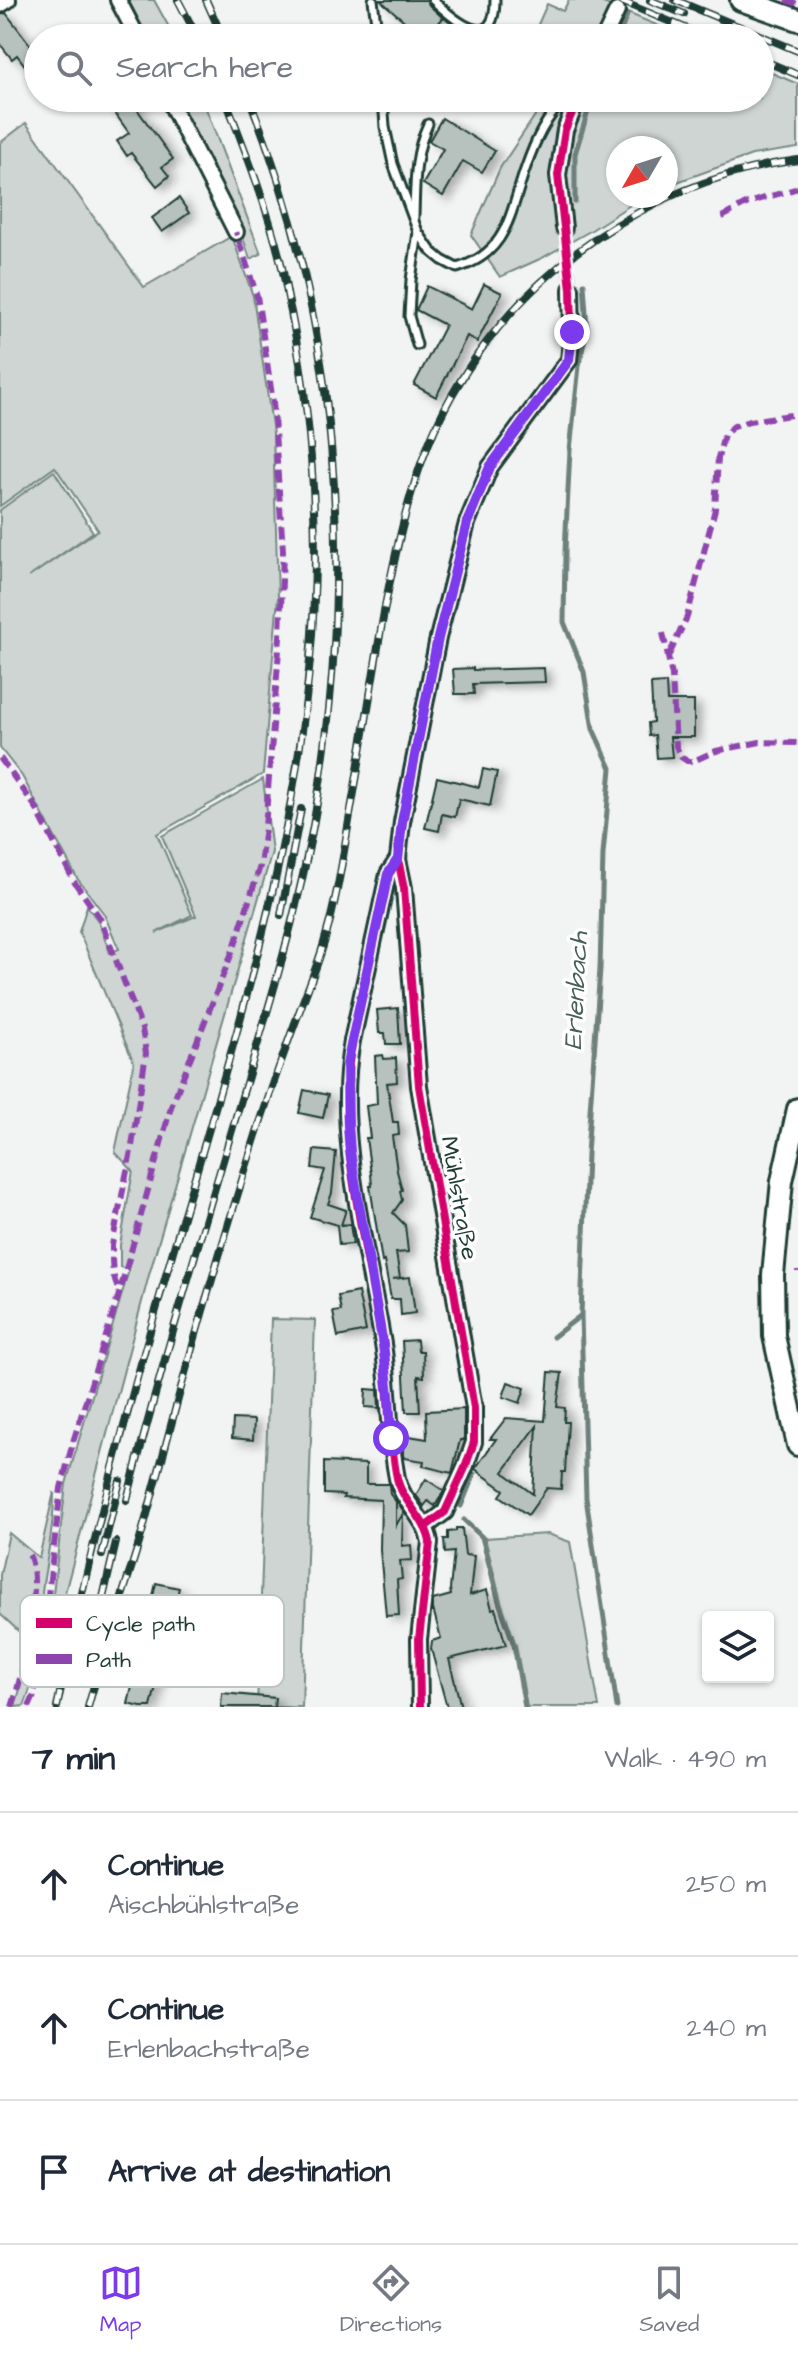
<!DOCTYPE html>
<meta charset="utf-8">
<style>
:root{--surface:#fff;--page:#f6f6f7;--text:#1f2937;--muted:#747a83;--line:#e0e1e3;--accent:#7c3aed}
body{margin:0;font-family:"Architects Daughter",sans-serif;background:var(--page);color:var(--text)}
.controls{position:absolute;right:24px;bottom:24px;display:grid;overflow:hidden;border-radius:8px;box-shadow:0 2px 6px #0004}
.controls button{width:72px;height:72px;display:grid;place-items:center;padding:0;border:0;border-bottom:2px solid var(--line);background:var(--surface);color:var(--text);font:40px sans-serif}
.compass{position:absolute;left:606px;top:136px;width:72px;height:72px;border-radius:50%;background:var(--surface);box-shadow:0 2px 6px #0004;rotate:231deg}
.stop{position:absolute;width:24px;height:24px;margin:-18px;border:6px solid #7c3aed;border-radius:50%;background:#fff}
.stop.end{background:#7c3aed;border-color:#fff;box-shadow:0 2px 8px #0008}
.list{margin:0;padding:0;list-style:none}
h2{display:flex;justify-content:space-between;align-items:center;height:104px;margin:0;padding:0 32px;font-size:34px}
h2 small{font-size:26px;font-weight:400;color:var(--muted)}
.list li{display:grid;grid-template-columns:52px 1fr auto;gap:24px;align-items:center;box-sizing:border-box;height:144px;padding:0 32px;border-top:2px solid var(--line)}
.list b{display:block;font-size:30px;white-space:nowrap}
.list p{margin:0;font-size:26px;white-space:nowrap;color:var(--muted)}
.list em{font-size:26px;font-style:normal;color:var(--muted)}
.icon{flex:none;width:44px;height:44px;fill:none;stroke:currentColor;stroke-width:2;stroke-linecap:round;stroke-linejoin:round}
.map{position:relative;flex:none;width:798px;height:1707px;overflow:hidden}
.search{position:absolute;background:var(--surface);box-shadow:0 2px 6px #0004;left:24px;right:24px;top:24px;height:88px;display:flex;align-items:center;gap:20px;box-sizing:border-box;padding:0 28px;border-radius:44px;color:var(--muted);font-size:30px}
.sheet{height:536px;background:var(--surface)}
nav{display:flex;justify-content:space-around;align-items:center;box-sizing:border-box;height:112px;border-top:2px solid var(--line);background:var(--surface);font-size:22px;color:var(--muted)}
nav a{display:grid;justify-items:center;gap:4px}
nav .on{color:var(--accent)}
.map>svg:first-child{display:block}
</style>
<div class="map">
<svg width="798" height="1707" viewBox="0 0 798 1707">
<defs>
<filter id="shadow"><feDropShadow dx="7" dy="4" stdDeviation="4" flood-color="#0004"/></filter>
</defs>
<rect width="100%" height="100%" fill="#f2f3f3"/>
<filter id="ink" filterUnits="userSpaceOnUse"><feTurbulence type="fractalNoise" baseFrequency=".0125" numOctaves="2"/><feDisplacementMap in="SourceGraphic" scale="16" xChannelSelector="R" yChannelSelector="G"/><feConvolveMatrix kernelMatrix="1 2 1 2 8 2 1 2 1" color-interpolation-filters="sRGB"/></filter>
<g filter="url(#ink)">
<g fill="#ced5d3" stroke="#768984" stroke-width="2">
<path d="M 125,0 L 154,0 L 175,38 L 144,38 Z"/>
<path d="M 569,0 L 596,0 L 688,38 L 532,38 L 547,4 L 563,11 Z"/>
<path d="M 760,68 L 798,84 L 798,148 L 752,155 L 666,186 L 666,148 L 618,148 L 618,196 L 644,196 L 590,231 L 542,258 L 500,277 L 471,235 L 500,168 L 542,105 L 540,98 L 760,98 Z"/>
<path d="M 174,98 L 202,98 L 261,254 L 250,259 L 240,229 Z"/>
<path d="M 26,123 L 144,287 L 232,236 L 253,296 L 273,432 L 278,597 L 263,774 L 157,834 L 192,915 L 156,933 L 196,916 L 162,836 L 263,779 L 272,852 L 149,1275 L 53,1638 L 48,1636 L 66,1484 L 129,1270 L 120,1267 L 120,1245 L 133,1171 L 115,1152 L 134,1063 L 79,932 L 87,906 L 98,921 L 110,953 L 119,949 L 104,914 L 77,878 L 22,776 L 0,748 L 0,510 L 54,471 L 93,532 L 29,577 L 98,530 L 55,467 L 0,506 L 0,143 Z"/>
<path d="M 271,1319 L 315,1320 L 302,1707 L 257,1707 Z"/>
<path d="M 54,1492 C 54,1523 48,1553 43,1584 C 38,1624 40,1668 24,1706 L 15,1707 L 22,1682 L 34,1590 L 32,1591 L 23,1635 L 0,1614 L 0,1575 L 9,1533 L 39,1558 Z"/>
<path d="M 548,1534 L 570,1542 L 599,1707 L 527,1707 L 516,1645 L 501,1601 L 485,1538 Z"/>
</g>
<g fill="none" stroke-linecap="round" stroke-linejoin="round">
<g stroke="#6d807b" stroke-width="5">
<path d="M 618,38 L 627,15"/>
<path d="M 575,202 L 575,154 L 592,98"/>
<path d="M 584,284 L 587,328 L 579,366 L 570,450 L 565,551 L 564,622 L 584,672 L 593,729 L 611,768 L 603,854 L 600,969 L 587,1154 L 581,1315 L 586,1498 L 617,1707"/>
<path d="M 553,1337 L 580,1316"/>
<path d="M 461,1506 L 474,1474"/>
<path d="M 464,1520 L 482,1537 L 499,1602 L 514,1645 L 525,1707"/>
</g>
</g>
<g fill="#b7c1bd" stroke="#1f3d34" stroke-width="2" fill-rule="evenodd" filter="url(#shadow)">
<path d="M 380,0 L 427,0 L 429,5 L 443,18 L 426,38 L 424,38 Z"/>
<path d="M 6,13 L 38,55 L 38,83 L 17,55 L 12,59 L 0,44 L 0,15 Z"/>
<path d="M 104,98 L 144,98 L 134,105 L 173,159 L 162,167 L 169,176 L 157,186 L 131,153 L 127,156 L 117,141 L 129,133 Z"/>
<path d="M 442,118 L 495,151 L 482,172 L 463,161 L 443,196 L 423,184 L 443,149 L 429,141 Z"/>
<path d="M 179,198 L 189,213 L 162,232 L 152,218 Z"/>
<path d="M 484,284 L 502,293 L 477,342 L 467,336 L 436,397 L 414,385 L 445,325 L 416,310 L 427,286 L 472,309 Z"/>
<path d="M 473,668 L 473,670 L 544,668 L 545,682 L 473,684 L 474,694 L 455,694 L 453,669 Z"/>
<path d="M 666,683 L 667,701 L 694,701 L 694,737 L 670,737 L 672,757 L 657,758 L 655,735 L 649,736 L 648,723 L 653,722 L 651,684 Z"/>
<path d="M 483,769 L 497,772 L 490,806 L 459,799 L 455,817 L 442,814 L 439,831 L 425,828 L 437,777 L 479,787 Z"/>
<path d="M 398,1008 L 400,1044 L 386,1044 L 385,1033 L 379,1033 L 377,1010 Z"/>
<path d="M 383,1055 L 384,1059 L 396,1058 L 397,1082 L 387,1083 L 393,1122 L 398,1122 L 399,1135 L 392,1136 L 397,1171 L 402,1190 L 400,1191 L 402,1200 L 393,1213 L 405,1225 L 408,1252 L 396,1253 L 400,1278 L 393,1279 L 410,1277 L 415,1313 L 401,1315 L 400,1299 L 391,1299 L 384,1261 L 382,1262 L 370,1186 L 372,1186 L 371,1174 L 366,1138 L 370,1138 L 366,1106 L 377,1104 L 375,1056 Z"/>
<path d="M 304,1090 L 328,1095 L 323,1118 L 299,1113 Z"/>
<path d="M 314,1150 L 336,1152 L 332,1193 L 328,1204 L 346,1210 L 341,1225 L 350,1224 L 353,1244 L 339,1245 L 337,1225 L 310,1217 L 325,1170 L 312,1168 Z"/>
<path d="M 358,1292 L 366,1331 L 338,1337 L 333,1312 L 341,1311 L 338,1296 Z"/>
<path d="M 417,1340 L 418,1351 L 423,1351 L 424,1377 L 418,1376 L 420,1412 L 406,1412 L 402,1341 Z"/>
<path d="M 549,1372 L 562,1373 L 557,1407 L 565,1408 L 564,1422 L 568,1422 L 565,1472 L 562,1472 L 561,1489 L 547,1488 L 528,1515 L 500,1496 L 504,1490 L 475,1469 L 496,1439 L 490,1439 L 506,1418 L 545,1421 ZM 537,1426 L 533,1494 L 503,1472 Z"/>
<path d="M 508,1382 L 525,1388 L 520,1403 L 503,1397 Z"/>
<path d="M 366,1389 L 378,1390 L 379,1408 L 365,1407 Z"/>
<path d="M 464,1409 L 464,1440 L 460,1440 L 452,1473 L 423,1466 L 424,1461 L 404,1458 L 403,1435 L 427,1439 L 426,1411 Z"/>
<path d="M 233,1419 L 254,1420 L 253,1440 L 232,1438 Z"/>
<path d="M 324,1462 L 366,1464 L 366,1484 L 389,1484 L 390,1494 L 396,1502 L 396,1525 L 403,1514 L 402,1546 L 411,1545 L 412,1560 L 400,1561 L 402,1579 L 397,1580 L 399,1615 L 386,1616 L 380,1550 L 381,1500 L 343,1498 L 344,1495 L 324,1494 Z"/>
<path d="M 426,1479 L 444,1491 L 435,1506 L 428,1501 L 424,1506 L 416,1495 Z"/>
<path d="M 456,1528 L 462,1528 L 465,1555 L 474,1556 L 470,1595 L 487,1590 L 492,1609 L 495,1608 L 506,1645 L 449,1659 L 461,1707 L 447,1707 L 431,1649 L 432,1641 L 441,1638 L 433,1609 L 433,1600 L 451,1595 L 450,1589 L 454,1552 L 445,1553 L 444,1539 L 448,1539 L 448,1532 L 456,1531 Z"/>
<path d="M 156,1583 L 179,1588 L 151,1707 L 141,1707 L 128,1704 Z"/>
<path d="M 222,1693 L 275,1698 L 274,1707 L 221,1707 Z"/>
</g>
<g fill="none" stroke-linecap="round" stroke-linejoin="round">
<path stroke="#c8cfcd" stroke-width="14" stroke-dasharray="14 7" stroke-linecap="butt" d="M 564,228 L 571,289"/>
<defs>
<g id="lane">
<path d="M 373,0 L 378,38"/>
<path d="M 433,0 C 453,19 495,56 495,0"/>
<path d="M 383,98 L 385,127 L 393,164 L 418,232 L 431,251 L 442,260 L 457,268 C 509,253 510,211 526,167 C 535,141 546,117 566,98"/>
<path d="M 414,217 C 415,185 414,154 428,124"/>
<path d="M 417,345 L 409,316 L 411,280 L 418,232"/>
</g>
<g id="street">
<path d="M 118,0 L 138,38"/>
<path d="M 0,5 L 8,0"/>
<path d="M 604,38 L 617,11"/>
<path d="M 168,98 L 236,232"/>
<path d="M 564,228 L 558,175 L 565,130 L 578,98"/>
<path d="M 398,859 L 388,874 L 352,1041 C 334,1136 368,1249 383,1344 C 390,1388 388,1433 397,1478 C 402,1502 426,1518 430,1542 L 419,1639 L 420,1707"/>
<path d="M 425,1527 L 445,1512 L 465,1468 L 474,1442 L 474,1408 L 419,1086 L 404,888 L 398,859 L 402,822 L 438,638 L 467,523 L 490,467 L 569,360 L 572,332 L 571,289"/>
</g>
<g id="secondary">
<path d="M 741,0 L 798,20"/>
<path d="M 798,1109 L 782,1181 L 773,1275 L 774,1336 L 798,1445"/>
</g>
</defs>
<use href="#lane" stroke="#1f3d34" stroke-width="13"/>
<use href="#street" stroke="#1f3d34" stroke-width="20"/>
<use href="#secondary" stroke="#1f3d34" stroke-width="26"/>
<use href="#lane" stroke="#fff" stroke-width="7"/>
<use href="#street" stroke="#fff" stroke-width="14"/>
<use href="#secondary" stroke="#fff" stroke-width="20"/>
<defs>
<g id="rail">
<path d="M 178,0 L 198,38"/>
<path d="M 206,0 L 223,38"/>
<path d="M 618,0 L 709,38"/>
<path d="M 650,0 L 684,14"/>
<path d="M 675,0 L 798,51"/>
<path d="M 760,59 L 798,75"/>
<path d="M 281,915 L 301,809"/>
<path d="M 127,1500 C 161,1367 201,1235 240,1103 C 269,1007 299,909 316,809 C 355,570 340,324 249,98"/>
<path d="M 102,1555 L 120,1481"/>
<path d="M 92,1660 L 98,1619 L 116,1542"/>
<path d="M 57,1707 C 91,1541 135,1379 183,1217 C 247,1000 313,788 315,559 C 315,476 307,393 291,312 C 287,296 285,279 281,263 C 267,206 246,152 225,98"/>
<path d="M 88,1707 C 103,1652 122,1598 139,1543 C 153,1494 166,1444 179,1395 C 203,1308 229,1221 256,1135 C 270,1092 285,1049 301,1007 C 309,985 319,962 325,939 C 337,899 343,856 350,815 C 363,744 373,672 386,601 C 400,530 416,459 452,395 C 523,269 654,179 798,160"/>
</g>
</defs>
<use href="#rail" stroke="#1f3d34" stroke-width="8"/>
<use href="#rail" stroke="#fff" stroke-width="5" stroke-dasharray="15" stroke-linecap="butt"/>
<g stroke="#8e44ad" stroke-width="6" stroke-dasharray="12 6" stroke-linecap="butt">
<path d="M 785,0 L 798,4"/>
<path d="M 722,217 L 748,203 L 798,188"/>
<path d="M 663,633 L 672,676 L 676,746 L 681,757 L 687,761 L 693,761 L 716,751 L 760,742 L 798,743"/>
<path d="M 669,655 L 687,617 L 715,509 L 718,458 L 724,435 L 734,426 L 749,421 L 798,414"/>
<path d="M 0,758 L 35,806 L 75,883 L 100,918 L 142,1029 L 146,1053 L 132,1146 L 112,1245 C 112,1259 111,1279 120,1291"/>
<path d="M 798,1270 L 798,1272"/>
<path d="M 12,1707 C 22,1677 44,1581 29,1555"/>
<path d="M 29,1707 L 34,1696 L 41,1652 L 61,1488 L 73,1442 L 120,1291 L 171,1107 L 235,945 L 260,866 L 265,828 L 280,637 L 283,551 L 273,402 L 257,296 L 236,232"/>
</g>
<defs>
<g id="cycleway">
<path d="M 398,859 L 388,874 L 352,1041 C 334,1136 368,1249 383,1344 C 390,1388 388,1433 397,1478 C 402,1502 426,1518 430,1542 L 419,1639 L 420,1707"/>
<path d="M 425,1527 L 445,1512 L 465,1468 L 474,1442 L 474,1408 L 419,1086 L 404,888 L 398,859 L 402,822 L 438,638 L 467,523 L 490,467 L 569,360 L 572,332 L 571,289 L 558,175 L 565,130 L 578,98"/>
</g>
</defs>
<use href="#cycleway" stroke="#fff" stroke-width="13"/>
<use href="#cycleway" stroke="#d6006c" stroke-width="8"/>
</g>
</g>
<g fill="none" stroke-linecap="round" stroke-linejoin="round" filter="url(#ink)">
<path stroke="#7c3aed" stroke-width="10" d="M 391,1438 L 389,1394 L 383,1345 L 350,1151 L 348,1123 L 347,1064 L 388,874 L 398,859 L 402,822 L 438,638 L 467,523 L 490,467 L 569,360 L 572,332"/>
</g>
<g text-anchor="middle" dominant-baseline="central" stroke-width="7" stroke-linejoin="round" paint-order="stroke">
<g font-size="24" fill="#1f3d34" stroke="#fff">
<text transform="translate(459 1198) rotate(80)">Mühlstraße</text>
</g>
<g font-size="26" font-style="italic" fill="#465f57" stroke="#fff">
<text transform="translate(576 991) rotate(-87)">Erlenbach</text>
</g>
</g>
<rect x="20" y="1595" width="264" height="92" rx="12" fill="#fff" stroke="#bcc5c2" stroke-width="2"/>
<rect x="36" y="1618" width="36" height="10" fill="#d6006c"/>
<rect x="36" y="1654" width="36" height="10" fill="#8e44ad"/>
<g font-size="22" fill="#1f3d34">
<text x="86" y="1631">Cycle path</text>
<text x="86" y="1667">Path</text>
</g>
</svg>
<div class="controls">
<button><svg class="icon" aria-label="layers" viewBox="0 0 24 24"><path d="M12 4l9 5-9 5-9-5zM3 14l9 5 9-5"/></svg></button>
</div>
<svg class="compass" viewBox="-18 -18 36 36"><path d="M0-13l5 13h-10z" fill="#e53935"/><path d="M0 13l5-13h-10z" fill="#747a83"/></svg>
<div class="stop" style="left:391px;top:1438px"></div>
<div class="stop end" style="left:572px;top:332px"></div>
<div class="search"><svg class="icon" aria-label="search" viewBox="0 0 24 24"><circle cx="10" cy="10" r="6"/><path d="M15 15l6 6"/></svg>Search here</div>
</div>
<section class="sheet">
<h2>7 min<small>Walk · 490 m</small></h2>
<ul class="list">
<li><svg class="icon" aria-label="ahead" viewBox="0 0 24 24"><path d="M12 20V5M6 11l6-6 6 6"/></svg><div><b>Continue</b><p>Aischbühlstraße</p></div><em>250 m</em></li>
<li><svg class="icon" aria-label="ahead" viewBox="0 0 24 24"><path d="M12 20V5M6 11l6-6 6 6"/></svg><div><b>Continue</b><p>Erlenbachstraße</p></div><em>240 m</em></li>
<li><svg class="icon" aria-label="arrive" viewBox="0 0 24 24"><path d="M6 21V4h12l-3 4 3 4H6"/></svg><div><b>Arrive at destination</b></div></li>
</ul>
</section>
<nav>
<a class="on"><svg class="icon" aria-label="map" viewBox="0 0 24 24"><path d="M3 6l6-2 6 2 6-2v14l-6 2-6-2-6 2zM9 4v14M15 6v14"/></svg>Map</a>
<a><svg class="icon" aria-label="directions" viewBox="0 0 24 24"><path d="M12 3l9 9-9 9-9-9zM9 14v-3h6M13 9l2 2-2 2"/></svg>Directions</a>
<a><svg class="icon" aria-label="saved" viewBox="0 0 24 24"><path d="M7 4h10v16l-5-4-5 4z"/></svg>Saved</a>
</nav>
